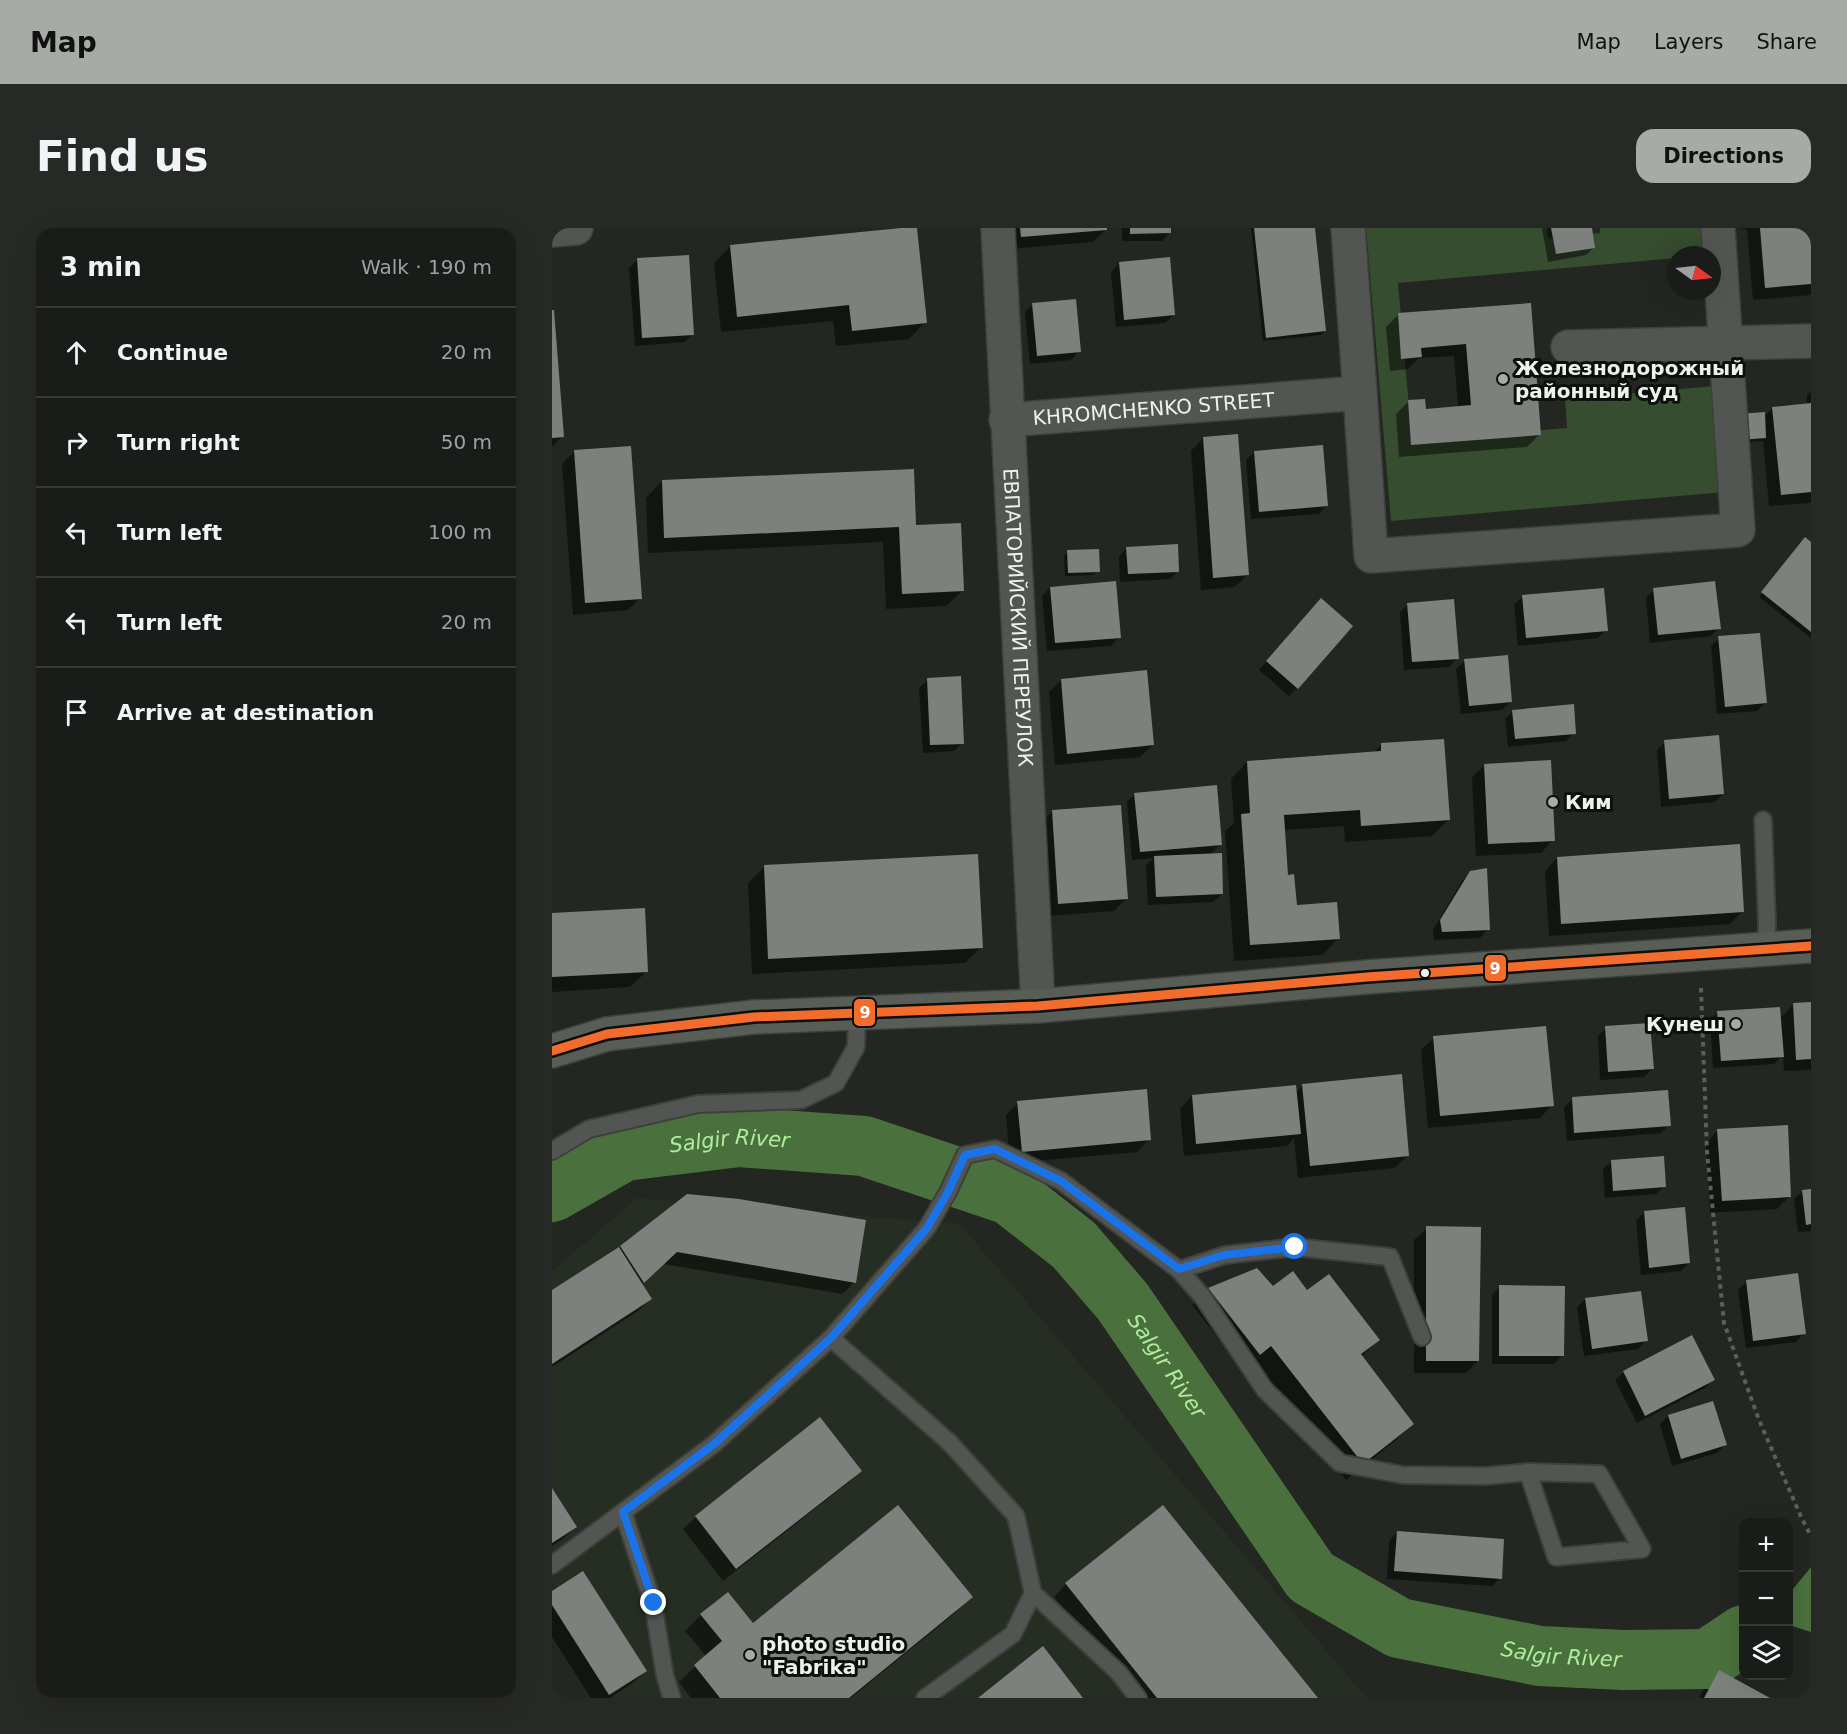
<!DOCTYPE html>
<meta charset="utf-8">
<style>
:root{--surface:#1a1c19;--page:#272926;--text:#f1f3f6;--muted:#9fa1a2;--line:#383a38;--accent:#a7aba6}
body{margin:0;font-family:"DejaVu Sans",sans-serif;background:var(--page);color:var(--text)}
.controls{position:absolute;right:18px;bottom:18px;display:grid;overflow:hidden;border-radius:12px;box-shadow:0 6px 24px #0002}
.controls button{width:54px;height:54px;display:grid;place-items:center;padding:0;border:0;border-bottom:2px solid var(--line);background:var(--surface);color:var(--text);font:30px sans-serif}
.compass{position:absolute;left:1115px;top:18px;width:54px;height:54px;border-radius:50%;background:var(--surface);box-shadow:0 6px 24px #0002;rotate:105deg}
.stop{position:absolute;width:18px;height:18px;margin:-14px;border:4px solid #1a73e8;border-radius:50%;background:#fff}
.stop.end{background:#1a73e8;border-color:#fff;box-shadow:0 2px 6px #0008}
.list{margin:0;padding:0;list-style:none}
h2{display:flex;justify-content:space-between;align-items:center;height:78px;margin:0;padding:0 24px;font-size:26px}
h2 small{font-size:20px;font-weight:400;color:var(--muted)}
.list li{display:grid;grid-template-columns:39px 1fr auto;gap:18px;align-items:center;box-sizing:border-box;height:90px;padding:0 24px;border-top:2px solid var(--line)}
.list b{display:block;font-size:22px;white-space:nowrap}
.list em{font-size:20px;font-style:normal;color:var(--muted)}
.icon{flex:none;width:33px;height:33px;fill:none;stroke:currentColor;stroke-width:2;stroke-linecap:round;stroke-linejoin:round}
.map{position:relative;flex:none;width:1259px;height:1470px;overflow:hidden;border-radius:18px}
header{display:flex;align-items:center;gap:36px;box-sizing:border-box;height:84px;padding:0 30px;background:var(--accent);color:#111}
header strong{font-size:28px}
nav{display:flex;gap:33px;margin-inline-start:auto;font-size:21px}
.intro{display:flex;align-items:center;justify-content:space-between;box-sizing:border-box;height:144px;padding:0 36px}
h1{margin:0;font-size:42px}
.button{padding:15px 27px;border-radius:18px;background:var(--accent);color:#111;font-size:21px;font-weight:700}
main{display:flex;gap:36px;padding:0 36px}
aside{flex:1;background:var(--surface);border-radius:18px;box-shadow:0 6px 24px #0002}
.map>svg:first-child{display:block}
</style>
<header>
<strong>Map</strong>
<nav><a>Map</a><a>Layers</a><a>Share</a></nav>
</header>
<div class="intro"><h1>Find us</h1><a class="button">Directions</a></div>
<main>
<aside>
<h2>3 min<small>Walk · 190 m</small></h2>
<ul class="list">
<li><svg class="icon" aria-label="ahead" viewBox="0 0 24 24"><path d="M12 20V5M6 11l6-6 6 6"/></svg><div><b>Continue</b></div><em>20 m</em></li>
<li><svg class="icon" aria-label="right" viewBox="0 0 24 24"><path d="M7 20v-9h11M14 6l5 5-5 5"/></svg><div><b>Turn right</b></div><em>50 m</em></li>
<li><svg class="icon" aria-label="left" viewBox="0 0 24 24"><path d="M17 20v-9H6M10 6l-5 5 5 5"/></svg><div><b>Turn left</b></div><em>100 m</em></li>
<li><svg class="icon" aria-label="left" viewBox="0 0 24 24"><path d="M17 20v-9H6M10 6l-5 5 5 5"/></svg><div><b>Turn left</b></div><em>20 m</em></li>
<li><svg class="icon" aria-label="arrive" viewBox="0 0 24 24"><path d="M6 21V4h12l-3 4 3 4H6"/></svg><div><b>Arrive at destination</b></div></li>
</ul>
</aside>
<div class="map">
<svg width="1259" height="1470" viewBox="0 0 1259 1470">
<rect width="100%" height="100%" fill="#232621"/>
<path fill="#262e23" d="M 85,970 L 408,996 L 815,1470 L 63,1470 L 0,1352 L 0,1043 Z"/>
<path fill="#364d2f" d="M 814,0 L 995,0 L 996,10 L 1048,5 L 1048,0 L 1153,0 L 1156,27 L 1124,27 L 1124,30 L 846,55 L 860,213 L 1015,200 L 1013,171 L 1164,158 L 1173,264 L 839,293 Z"/>
<path fill="#4a713d" d="M 1259,1339 L 1259,1404 L 1237,1397 L 1237,1366 Z"/>
<g fill="#0007">
<path d="M 364,0 L 373,94 L 357,111 L 284,118 L 281,93 L 169,104 L 162,35 L 178,19 Z"/>
<path d="M 455,0 L 553,0 L 553,2 L 541,14 L 457,21 Z"/>
<path d="M 570,0 L 618,0 L 618,4 L 610,13 L 570,13 Z"/>
<path d="M 699,0 L 762,0 L 773,103 L 769,107 L 711,113 Z"/>
<path d="M 990,0 L 1039,0 L 1042,19 L 1034,27 L 996,34 Z"/>
<path d="M 1184,0 L 1259,0 L 1259,67 L 1201,72 L 1195,1 Z"/>
<path d="M 85,32 L 141,106 L 133,114 L 83,118 L 77,40 Z"/>
<path d="M 567,36 L 622,87 L 613,95 L 564,99 L 559,44 Z"/>
<path d="M 481,76 L 527,123 L 519,132 L 478,136 L 473,84 Z"/>
<path d="M 978,76 L 988,206 L 975,219 L 847,229 L 844,186 L 856,174 L 873,182 L 906,180 L 902,128 L 867,130 L 856,141 L 838,143 L 834,99 L 847,86 Z"/>
<path d="M 0,80 L 10,208 L 0,219 Z"/>
<path d="M 1259,163 L 1259,275 L 1217,278 L 1211,213 L 1184,215 L 1221,180 L 1255,177 L 1255,167 Z"/>
<path d="M 651,210 L 695,347 L 683,359 L 649,362 L 639,223 Z"/>
<path d="M 23,223 L 88,370 L 76,382 L 21,387 L 10,236 Z"/>
<path d="M 702,224 L 775,277 L 767,286 L 699,291 L 694,232 Z"/>
<path d="M 110,253 L 363,299 L 411,362 L 394,378 L 334,381 L 331,314 L 96,325 L 94,270 Z"/>
<path d="M 1250,315 L 1259,316 L 1259,410 L 1207,369 Z"/>
<path d="M 575,320 L 626,343 L 618,351 L 568,354 L 567,328 Z"/>
<path d="M 516,324 L 546,343 L 542,347 L 513,348 L 512,328 Z"/>
<path d="M 498,360 L 567,409 L 559,418 L 495,423 L 490,368 Z"/>
<path d="M 1102,362 L 1167,400 L 1159,408 L 1098,415 L 1094,370 Z"/>
<path d="M 970,369 L 1054,402 L 1046,410 L 966,418 L 962,377 Z"/>
<path d="M 856,376 L 905,430 L 897,439 L 852,442 L 848,384 Z"/>
<path d="M 761,381 L 799,399 L 737,468 L 707,442 Z"/>
<path d="M 1167,410 L 1213,475 L 1205,483 L 1165,486 L 1159,418 Z"/>
<path d="M 913,433 L 959,474 L 950,482 L 909,486 L 904,441 Z"/>
<path d="M 376,452 L 410,515 L 402,523 L 371,525 L 367,460 Z"/>
<path d="M 509,452 L 601,517 L 588,529 L 503,537 L 497,464 Z"/>
<path d="M 961,483 L 1022,505 L 1014,513 L 956,519 L 953,491 Z"/>
<path d="M 1113,514 L 1171,566 L 1163,574 L 1109,579 L 1105,522 Z"/>
<path d="M 829,517 L 897,591 L 880,608 L 793,614 L 792,598 L 731,602 L 735,648 L 743,679 L 786,711 L 770,727 L 682,733 L 673,603 L 682,595 L 679,551 L 695,534 L 821,526 Z"/>
<path d="M 933,537 L 1001,612 L 989,625 L 924,628 L 920,549 Z"/>
<path d="M 583,566 L 668,616 L 658,627 L 670,666 L 661,674 L 596,677 L 594,637 L 602,630 L 580,632 L 575,574 Z"/>
<path d="M 500,584 L 574,671 L 562,683 L 494,688 L 488,596 Z"/>
<path d="M 1005,630 L 1190,684 L 1178,696 L 997,708 L 993,643 Z"/>
<path d="M 213,638 L 429,719 L 413,735 L 200,746 L 196,655 Z"/>
<path d="M 919,644 L 936,701 L 928,710 L 882,712 L 881,702 L 910,653 Z"/>
<path d="M 0,686 L 95,743 L 78,759 L 0,764 Z"/>
<path d="M 1259,775 L 1259,842 L 1232,843 L 1231,827 L 1222,836 L 1161,840 L 1158,792 L 1166,784 L 1228,790 L 1242,776 Z"/>
<path d="M 1054,800 L 1100,841 L 1092,849 L 1048,852 L 1046,808 Z"/>
<path d="M 882,810 L 1000,877 L 988,890 L 876,900 L 869,822 Z"/>
<path d="M 751,857 L 856,927 L 843,940 L 746,950 L 742,910 L 735,918 L 632,928 L 628,881 L 640,868 L 743,865 Z"/>
<path d="M 1021,871 L 1117,897 L 1109,905 L 1015,913 L 1012,879 Z"/>
<path d="M 466,875 L 597,911 L 585,924 L 458,935 L 454,887 Z"/>
<path d="M 1166,902 L 1238,968 L 1225,981 L 1158,985 L 1154,915 Z"/>
<path d="M 1060,933 L 1113,958 L 1104,966 L 1053,970 L 1051,941 Z"/>
<path d="M 1259,962 L 1259,1003 L 1246,1004 L 1242,971 L 1251,963 Z"/>
<path d="M 135,967 L 303,1054 L 290,1066 L 111,1036 L 89,1057 L 98,1071 L 86,1083 L 0,1139 L 0,1064 L 67,1020 Z"/>
<path d="M 1092,984 L 1137,1035 L 1129,1043 L 1089,1047 L 1084,993 Z"/>
<path d="M 875,1000 L 926,1133 L 914,1145 L 862,1145 L 862,1012 Z"/>
<path d="M 705,1042 L 721,1060 L 755,1064 L 826,1112 L 809,1129 L 860,1196 L 844,1212 L 794,1252 L 702,1133 L 691,1142 L 640,1077 L 656,1061 Z"/>
<path d="M 1194,1054 L 1252,1105 L 1244,1114 L 1194,1120 L 1186,1062 Z"/>
<path d="M 948,1058 L 1010,1128 L 1002,1136 L 940,1136 L 940,1067 Z"/>
<path d="M 1034,1071 L 1094,1113 L 1086,1121 L 1032,1128 L 1025,1079 Z"/>
<path d="M 1072,1144 L 1161,1152 L 1153,1160 L 1085,1195 L 1063,1152 Z"/>
<path d="M 1116,1188 L 1173,1217 L 1165,1225 L 1120,1238 L 1108,1196 Z"/>
<path d="M 308,1243 L 296,1255 L 171,1353 L 131,1301 L 144,1289 Z"/>
<path d="M 0,1263 L 23,1299 L 11,1311 L 0,1318 Z"/>
<path d="M 611,1279 L 764,1470 L 583,1470 L 502,1369 L 514,1356 Z"/>
<path d="M 845,1305 L 948,1350 L 940,1358 L 835,1351 L 837,1313 Z"/>
<path d="M 0,1365 L 93,1443 L 81,1455 L 58,1470 L 39,1470 L 0,1409 Z"/>
<path d="M 419,1369 L 403,1385 L 299,1470 L 139,1470 L 127,1454 L 154,1428 L 133,1403 L 149,1387 L 201,1397 Z"/>
<path d="M 1167,1444 L 1215,1470 L 1147,1470 L 1155,1456 Z"/>
</g>
<g fill="none" stroke-linecap="round" stroke-linejoin="round">
<path stroke="#4a713d" stroke-width="60" id="s1" d="M 0,964 L 72,923 L 187,909 L 312,918 L 458,967 L 522,1017 L 571,1074 L 759,1349 L 847,1400 L 988,1428 L 1071,1432 L 1156,1431 L 1192,1407"/>
</g>
<g fill="#7d807c">
<path d="M 349,0 L 365,0 L 375,95 L 300,103 L 297,77 L 185,89 L 178,17 Z"/>
<path d="M 468,0 L 555,0 L 555,2 L 469,9 Z"/>
<path d="M 578,0 L 619,0 L 619,5 L 578,6 Z"/>
<path d="M 702,0 L 763,0 L 774,103 L 714,110 Z"/>
<path d="M 999,0 L 1040,0 L 1043,20 L 1004,26 Z"/>
<path d="M 1208,0 L 1259,0 L 1259,56 L 1213,60 Z"/>
<path d="M 137,27 L 142,107 L 90,110 L 85,30 Z"/>
<path d="M 618,29 L 623,87 L 572,92 L 567,34 Z"/>
<path d="M 524,71 L 529,124 L 485,128 L 480,75 Z"/>
<path d="M 979,75 L 989,207 L 859,217 L 856,172 L 873,171 L 874,181 L 919,177 L 914,116 L 869,120 L 870,129 L 849,131 L 846,85 Z"/>
<path d="M 0,82 L 2,82 L 12,209 L 0,210 Z"/>
<path d="M 1259,175 L 1259,264 L 1229,267 L 1220,179 Z"/>
<path d="M 1213,184 L 1214,210 L 1187,212 L 1185,186 Z"/>
<path d="M 686,206 L 697,347 L 661,350 L 651,209 Z"/>
<path d="M 771,217 L 776,278 L 707,284 L 702,223 Z"/>
<path d="M 79,218 L 90,371 L 33,375 L 22,222 Z"/>
<path d="M 362,241 L 364,297 L 409,295 L 412,363 L 350,366 L 347,299 L 112,310 L 110,252 Z"/>
<path d="M 1253,309 L 1259,314 L 1259,404 L 1209,364 Z"/>
<path d="M 626,316 L 627,344 L 576,346 L 574,319 Z"/>
<path d="M 547,321 L 548,344 L 516,345 L 515,322 Z"/>
<path d="M 564,353 L 569,410 L 503,415 L 498,359 Z"/>
<path d="M 1163,353 L 1169,401 L 1106,407 L 1101,360 Z"/>
<path d="M 1052,360 L 1056,403 L 974,410 L 970,367 Z"/>
<path d="M 769,370 L 801,398 L 746,461 L 714,433 Z"/>
<path d="M 902,371 L 907,431 L 860,434 L 855,375 Z"/>
<path d="M 1208,405 L 1215,475 L 1173,479 L 1166,408 Z"/>
<path d="M 956,427 L 960,474 L 917,478 L 912,431 Z"/>
<path d="M 595,442 L 602,517 L 515,526 L 509,451 Z"/>
<path d="M 409,448 L 412,516 L 378,517 L 375,450 Z"/>
<path d="M 1022,476 L 1024,506 L 963,511 L 960,482 Z"/>
<path d="M 1167,507 L 1172,566 L 1117,571 L 1112,512 Z"/>
<path d="M 892,511 L 898,592 L 809,598 L 808,582 L 732,587 L 736,647 L 742,646 L 745,677 L 785,674 L 788,711 L 698,717 L 689,586 L 698,585 L 695,533 L 829,523 L 829,515 Z"/>
<path d="M 999,532 L 1003,613 L 936,616 L 932,536 Z"/>
<path d="M 665,557 L 670,617 L 588,624 L 582,565 Z"/>
<path d="M 569,577 L 576,671 L 506,676 L 500,582 Z"/>
<path d="M 1188,616 L 1192,684 L 1009,696 L 1005,629 Z"/>
<path d="M 670,625 L 671,666 L 604,669 L 602,628 Z"/>
<path d="M 426,626 L 431,720 L 216,731 L 212,637 Z"/>
<path d="M 935,640 L 938,702 L 890,704 L 888,692 L 918,643 Z"/>
<path d="M 93,680 L 96,744 L 0,749 L 0,685 Z"/>
<path d="M 1259,774 L 1259,831 L 1244,832 L 1241,775 Z"/>
<path d="M 1228,779 L 1232,829 L 1169,833 L 1165,783 Z"/>
<path d="M 1098,795 L 1102,841 L 1056,844 L 1053,798 Z"/>
<path d="M 994,798 L 1002,878 L 888,888 L 881,808 Z"/>
<path d="M 850,846 L 857,928 L 758,938 L 750,856 Z"/>
<path d="M 744,857 L 749,906 L 644,916 L 640,867 Z"/>
<path d="M 595,861 L 599,912 L 470,924 L 465,873 Z"/>
<path d="M 1116,862 L 1119,898 L 1022,905 L 1020,869 Z"/>
<path d="M 1236,897 L 1239,969 L 1170,973 L 1165,901 Z"/>
<path d="M 1112,928 L 1114,959 L 1061,963 L 1059,932 Z"/>
<path d="M 1259,961 L 1259,996 L 1254,997 L 1250,962 Z"/>
<path d="M 135,966 L 187,971 L 314,992 L 304,1055 L 125,1024 L 92,1055 L 68,1018 Z"/>
<path d="M 1133,979 L 1138,1035 L 1097,1040 L 1092,983 Z"/>
<path d="M 874,998 L 929,999 L 927,1133 L 874,1133 Z"/>
<path d="M 67,1019 L 100,1071 L 0,1136 L 0,1062 Z"/>
<path d="M 705,1040 L 721,1058 L 741,1043 L 755,1062 L 777,1046 L 828,1112 L 809,1126 L 862,1196 L 811,1236 L 719,1118 L 708,1127 L 656,1060 Z"/>
<path d="M 1246,1045 L 1254,1106 L 1201,1113 L 1194,1052 Z"/>
<path d="M 947,1057 L 1013,1058 L 1012,1128 L 947,1128 Z"/>
<path d="M 1089,1063 L 1096,1113 L 1040,1121 L 1033,1070 Z"/>
<path d="M 1140,1107 L 1163,1152 L 1093,1188 L 1071,1143 Z"/>
<path d="M 1161,1173 L 1175,1217 L 1129,1231 L 1116,1187 Z"/>
<path d="M 268,1189 L 310,1243 L 184,1341 L 143,1288 Z"/>
<path d="M 0,1260 L 25,1299 L 0,1315 Z"/>
<path d="M 346,1277 L 421,1369 L 297,1470 L 168,1470 L 142,1437 L 170,1413 L 148,1386 L 176,1364 L 201,1395 Z"/>
<path d="M 611,1277 L 766,1470 L 605,1470 L 513,1355 Z"/>
<path d="M 845,1303 L 952,1311 L 950,1351 L 842,1343 Z"/>
<path d="M 31,1343 L 95,1443 L 57,1467 L 0,1377 L 0,1363 Z"/>
<path d="M 491,1418 L 531,1470 L 426,1470 Z"/>
<path d="M 1167,1442 L 1218,1470 L 1152,1470 Z"/>
</g>
<g fill="none" stroke-linecap="round" stroke-linejoin="round">
<defs>
<g id="service">
<path d="M 1211,592 L 1215,695 L 1214,722"/>
<path d="M 0,923 L 37,901 L 146,876 L 249,872 L 284,855 L 304,819 L 305,786"/>
<path d="M 627,1042 L 673,1027 L 743,1019 L 838,1029 L 870,1109"/>
<path d="M 279,1110 L 398,1215 L 464,1288 L 481,1365 L 461,1406 L 373,1470"/>
<path d="M 71,1284 L 101,1375 L 113,1448 L 120,1470"/>
<path d="M 0,1337 L 162,1216 L 279,1110 L 375,1000 L 396,964 L 413,927 L 443,921 L 509,953 L 627,1042 L 650,1068 L 713,1162 L 788,1235 L 851,1247 L 934,1248 L 976,1244 L 1047,1246 L 1090,1321 L 1004,1329 L 976,1244"/>
<path d="M 481,1365 L 567,1445 L 586,1470"/>
</g>
<g id="minor">
<path d="M 796,0 L 808,165"/>
<path d="M 0,2 L 24,0"/>
<path d="M 1016,119 L 1259,113"/>
<path id="s2" d="M 454,192 L 808,165 L 819,328 L 1186,302 L 1166,0"/>
</g>
<g id="tertiary">
<path id="s3" d="M 446,0 L 486,778"/>
</g>
<path id="primary" d="M 0,823 L 55,806 L 202,789 L 486,778 L 815,749 L 1259,718"/>
</defs>
<use href="#service" stroke="#3d403c" stroke-width="20"/>
<use href="#minor" stroke="#3d403c" stroke-width="36"/>
<use href="#tertiary" stroke="#3d403c" stroke-width="36"/>
<use href="#primary" stroke="#3d403c" stroke-width="36"/>
<path stroke="#5c5e5b" stroke-width="4" stroke-dasharray="4.5 4.5" stroke-linecap="butt" d="M 1149,760 L 1155,924 L 1172,1095 L 1207,1192 L 1250,1291 L 1259,1308"/>
<use href="#service" stroke="#535553" stroke-width="16"/>
<use href="#minor" stroke="#535553" stroke-width="33"/>
<use href="#tertiary" stroke="#535553" stroke-width="33"/>
<use href="#primary" stroke="#585e56" stroke-width="33"/>
<defs>
<path id="bus-1" d="M 0,823 L 55,806 L 202,789 L 486,778 L 815,749 L 1259,718"/>
</defs>
<use href="#bus-1" stroke="#0d0f0c" stroke-width="14"/>
<use href="#bus-1" stroke="#f36c2b" stroke-width="9"/>
</g>
<g fill="none" stroke-linecap="round" stroke-linejoin="round">
<path stroke="#1a73e8" stroke-width="8" d="M 102,1375 L 71,1284 L 162,1216 L 279,1110 L 375,1000 L 396,964 L 413,927 L 443,921 L 509,953 L 627,1041 L 672,1027 L 743,1019"/>
</g>
<g fill="#a7aba6" stroke="#0d0f0c" stroke-width="2">
<circle cx="951" cy="151" r="6"/>
<circle cx="1001" cy="574" r="6"/>
<circle cx="1184" cy="796" r="6"/>
<circle cx="198" cy="1427" r="6"/>
</g>
<circle fill="#eef2ed" stroke="#0d0f0c" stroke-width="2" cx="873" cy="745" r="5"/>
<g text-anchor="middle" dominant-baseline="central" stroke-width="6" stroke-linejoin="round" paint-order="stroke">
<g font-size="20" font-weight="bold" fill="#eef2ed" stroke="#0d0f0c" text-anchor="start">
<text x="963" y="140">Железнодорожный<tspan x="963" dy="23">районный суд</tspan></text>
<text x="1013" y="574">Ким</text>
<text x="1172" y="796" text-anchor="end">Кунеш</text>
<text x="210" y="1416">photo studio<tspan x="210" dy="23">"Fabrika"</tspan></text>
</g>
<g font-size="20" fill="#eef2ed" stroke="#0d0f0c">
<text stroke="none"><textPath href="#s2" startOffset="148">KHROMCHENKO STREET</textPath></text>
<text stroke="none"><textPath href="#s3" startOffset="390">ЕВПАТОРИЙСКИЙ ПЕРЕУЛОК</textPath></text>
</g>
<g font-size="21" font-style="italic" fill="#afed9c" stroke="#0d0f0c">
<text stroke="none"><textPath href="#s1" startOffset="189">Salgir River</textPath></text>
<text stroke="none"><textPath href="#s1" startOffset="712">Salgir River</textPath></text>
<text stroke="none"><textPath href="#s1" startOffset="1234">Salgir River</textPath></text>
</g>
</g>
<g stroke="#0d0f0c" stroke-width="2">
<rect x="932" y="726" width="23" height="28" rx="6" fill="#f36c2b"/>
<rect x="301" y="770" width="23" height="29" rx="6" fill="#f36c2b"/>
</g>
<g font-size="16" text-anchor="middle" font-weight="bold" fill="#fff">
<text x="943" y="746">9</text>
<text x="313" y="790">9</text>
</g>
</svg>
<div class="controls">
<button>+</button>
<button>−</button>
<button><svg class="icon" aria-label="layers" viewBox="0 0 24 24"><path d="M12 4l9 5-9 5-9-5zM3 14l9 5 9-5"/></svg></button>
</div>
<svg class="compass" viewBox="-18 -18 36 36"><path d="M0-13l5 13h-10z" fill="#e53935"/><path d="M0 13l5-13h-10z" fill="#9fa1a2"/></svg>
<div class="stop" style="left:743px;top:1019px"></div>
<div class="stop end" style="left:102px;top:1375px"></div>
</div>
</main>
